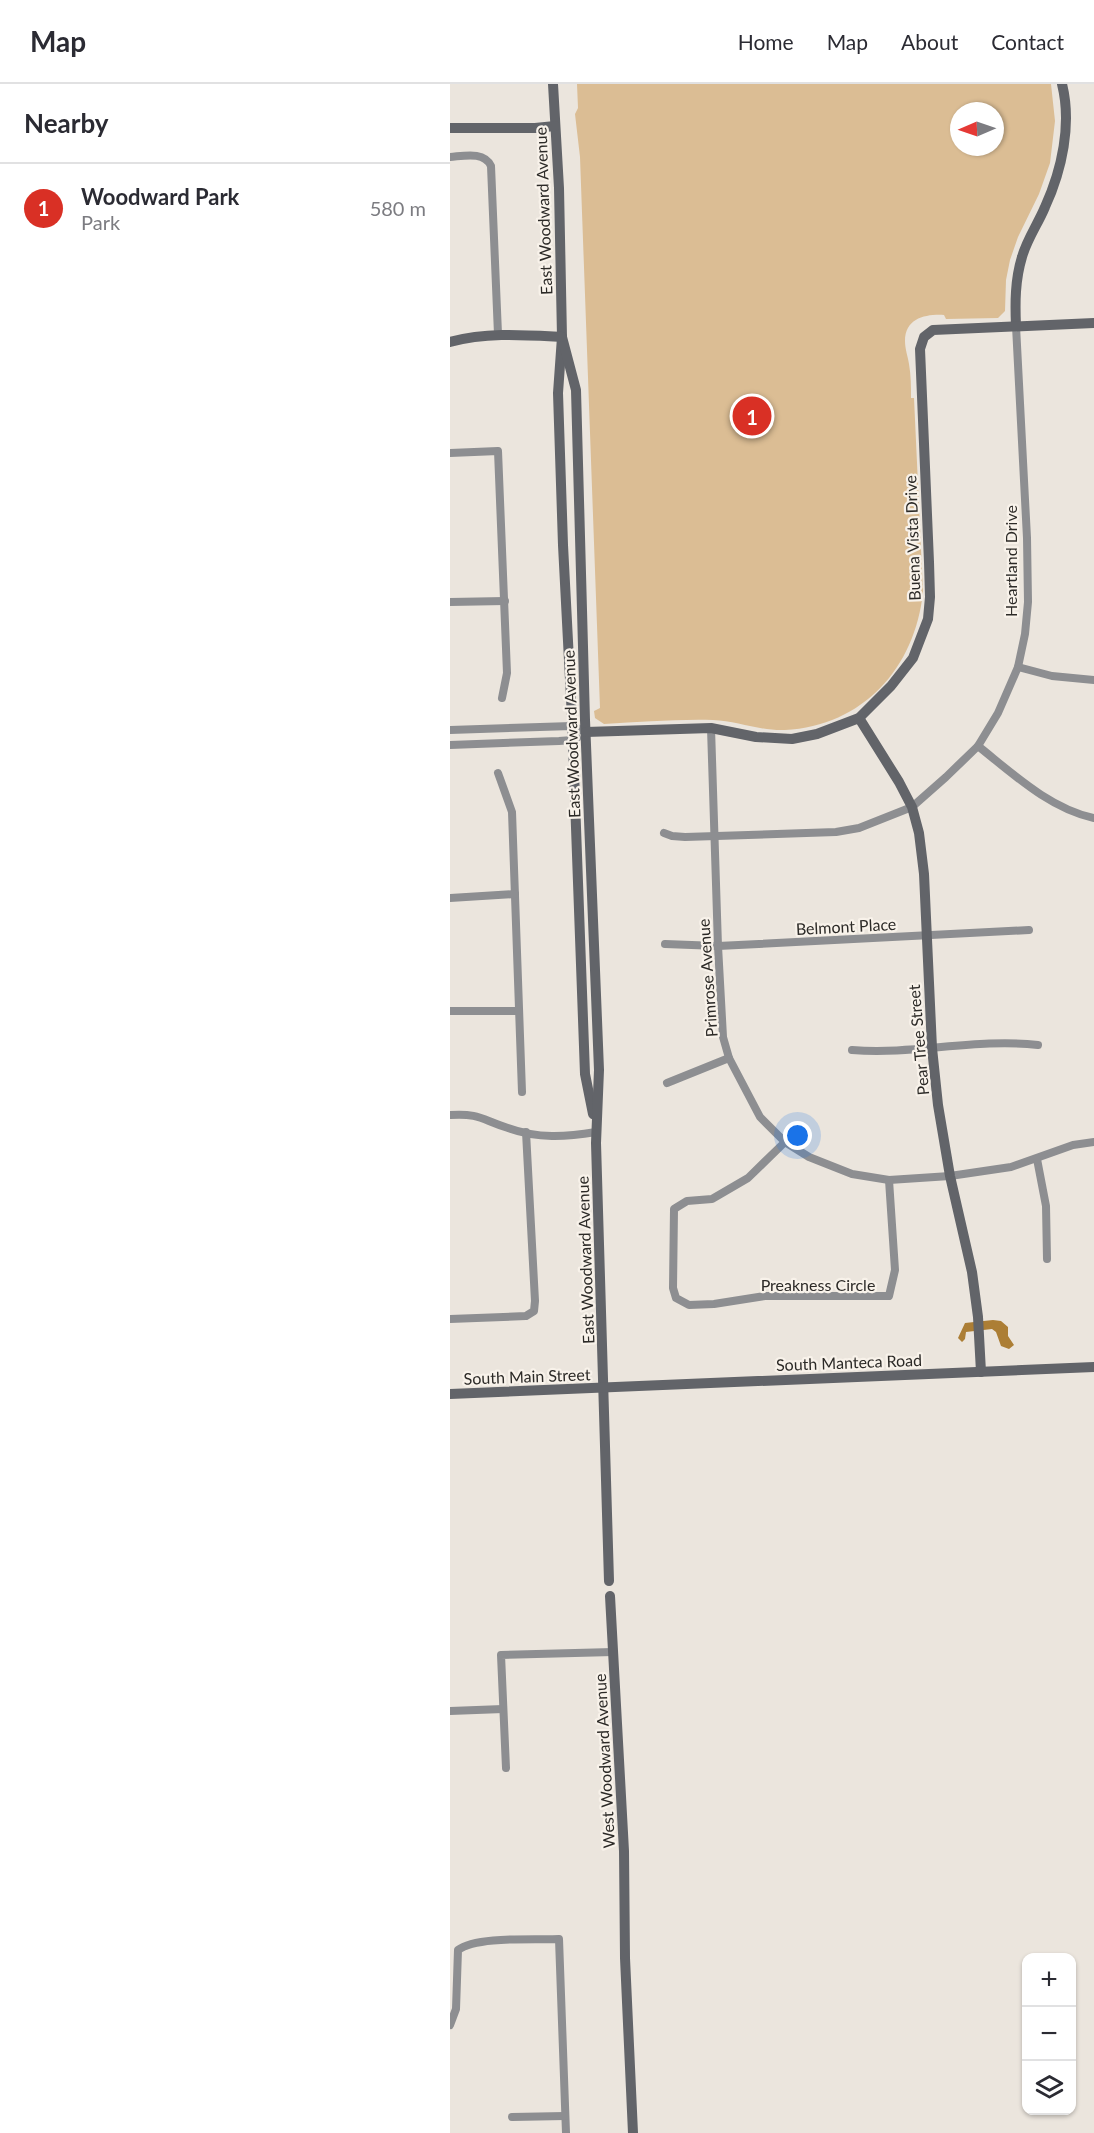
<!DOCTYPE html>
<meta charset="utf-8">
<style>
:root{--surface:#fff;--page:#f7f7f7;--text:#2b2b33;--muted:#7c7c81;--line:#e1e1e2;--accent:#d93025}
body{margin:0;font-family:Lato,sans-serif;background:var(--page);color:var(--text)}
.controls{position:absolute;right:18px;bottom:18px;display:grid;overflow:hidden;border-radius:12px;box-shadow:0 2px 4px #0004}
.controls button{width:54px;height:54px;display:grid;place-items:center;padding:0;border:0;border-bottom:2px solid var(--line);background:var(--surface);color:var(--text);font:30px sans-serif}
.compass{position:absolute;left:500px;top:18px;width:54px;height:54px;border-radius:50%;background:var(--surface);box-shadow:0 2px 4px #0004;rotate:268deg}
.you{position:absolute;left:348px;top:1052px;width:21px;height:21px;margin:-15px;border:4px solid #fff;border-radius:50%;background:#1a73e8;box-shadow:0 0 0 9px #1a73e833}
.badge{display:grid;place-items:center;width:39px;height:39px;border-radius:50%;background:var(--accent);color:#fff;font-size:20px;font-weight:700}
.pin{position:absolute;translate:-50% -50%;border:3px solid #fff;box-shadow:0 2px 6px #0006}
.list{margin:0;padding:0;list-style:none}
h2{display:flex;justify-content:space-between;align-items:center;height:78px;margin:0;padding:0 24px;font-size:26px}
h2 small{font-size:20px;font-weight:400;color:var(--muted)}
.list li{display:grid;grid-template-columns:39px 1fr auto;gap:18px;align-items:center;box-sizing:border-box;height:90px;padding:0 24px;border-top:2px solid var(--line)}
.list b{display:block;font-size:22px;white-space:nowrap}
.list p{margin:0;font-size:20px;white-space:nowrap;color:var(--muted)}
.list em{font-size:20px;font-style:normal;color:var(--muted)}
.icon{flex:none;width:33px;height:33px;fill:none;stroke:currentColor;stroke-width:2;stroke-linecap:round;stroke-linejoin:round}
.map{position:relative;flex:none;width:644px;height:2049px;overflow:hidden}
header{display:flex;align-items:center;gap:36px;box-sizing:border-box;height:84px;padding:0 30px;background:var(--surface);border-bottom:2px solid var(--line)}
header strong{font-size:28px}
nav{display:flex;gap:33px;margin-inline-start:auto;font-size:21px}
main{display:flex}
aside{flex:1;background:var(--surface)}
.map>svg:first-child{display:block}
</style>
<header>
<strong>Map</strong>
<nav><a>Home</a><a>Map</a><a>About</a><a>Contact</a></nav>
</header>
<main>
<aside>
<h2>Nearby<small></small></h2>
<ul class="list">
<li><span class="badge">1</span><div><b>Woodward Park</b><p>Park</p></div><em>580 m</em></li>
</ul>
</aside>
<div class="map">
<svg width="644" height="2049" viewBox="0 0 644 2049">
<rect width="100%" height="100%" fill="#ebe5dd"/>
<path fill="#dbbd94" fill-rule="evenodd" d="M 127,0 L 601,0 L 605,37 L 600,79 L 589,110 L 568,153 L 560,176 L 556,196 L 555,227 L 548,234 L 496,235 L 494,231 C 476,230 455,234 455,257 C 455,265 458,273 459,280 C 461,291 461,303 461,314 L 464,314 L 473,508 C 465,584 413,642 335,646 C 310,647 287,637 263,636 C 227,635 190,638 154,640 L 145,634 L 144,627 L 150,624 L 130,73 L 125,30 L 128,24 ZM 509,27 L 545,27 L 545,63 L 509,63 Z"/>
<path fill="#ac7e35" d="M 543,1236 L 551,1237 L 558,1243 L 558,1252 L 564,1261 L 559,1265 L 551,1262 L 546,1248 L 542,1245 L 516,1248 L 515,1255 L 512,1258 L 508,1254 L 515,1239 Z"/>
<g fill="none" stroke-linecap="round" stroke-linejoin="round">
<g stroke="#8d8e91" stroke-width="8">
<path d="M 0,73 C 14,72 34,67 41,82 L 48,250"/>
<path d="M 0,369 L 48,367 L 57,589 L 52,614"/>
<path d="M 0,518 L 55,517"/>
<path d="M 568,583 L 602,592 L 644,596"/>
<path d="M 261,644 L 268,862 L 273,953 L 279,974 L 310,1033 L 335,1058 L 359,1073 L 402,1090 L 439,1096 L 500,1092 L 561,1083 L 623,1061 L 644,1058"/>
<path d="M 0,646 L 122,642 L 136,648"/>
<path d="M 0,661 L 109,657 L 123,656 L 127,654"/>
<path d="M 528,662 C 562,689 600,725 644,734"/>
<path d="M 48,689 L 62,728 L 72,1008"/>
<path d="M 214,749 L 222,752 L 235,753 L 386,748 L 409,744 L 462,723 L 496,693 L 528,662 L 548,629 L 568,583 L 575,550 L 578,518 L 577,454 L 566,242"/>
<path d="M 0,814 L 65,810"/>
<path d="M 215,860 L 268,862 L 579,846"/>
<path d="M 0,927 L 69,927"/>
<path d="M 402,966 C 465,971 525,954 588,961"/>
<path d="M 217,999 L 279,974"/>
<path d="M 0,1031 C 30,1029 32,1036 58,1044 C 88,1055 116,1053 146,1048"/>
<path d="M 335,1058 L 298,1094 L 262,1115 L 237,1117 L 224,1125 L 223,1204 L 226,1214 L 239,1221 L 264,1220 L 315,1212 L 439,1212 L 445,1186 L 439,1096"/>
<path d="M 587,1075 L 596,1122 L 597,1175"/>
<path d="M 0,1235 L 76,1232 L 84,1227 L 85,1217 L 76,1048"/>
<path d="M 0,1627 L 53,1625"/>
<path d="M 56,1684 L 51,1571 L 163,1568"/>
<path d="M 0,1941 L 6,1925 L 8,1866 C 26,1852 84,1856 109,1855 L 116,2049"/>
<path d="M 62,2033 L 115,2032"/>
</g>
<g stroke="#626469" stroke-width="10">
<path d="M 103,0 L 109,104 L 112,253 L 108,309 L 113,461 L 122,634 L 135,990 L 143,1030"/>
<path d="M 0,44 L 85,44 L 105,42"/>
<path d="M 566,242 C 565,219 565,196 572,173 C 577,155 588,140 595,123 C 612,86 622,40 612,0"/>
<path d="M 112,253 L 126,306 L 135,636 L 149,986 L 146,1059 L 159,1497"/>
<path d="M 0,258 C 37,248 74,251 112,253"/>
<path d="M 409,634 L 449,698 L 462,723 L 469,749 L 474,790 L 482,964 L 488,1021 L 500,1092 L 522,1188 L 528,1233 L 531,1288"/>
<path d="M 136,648 L 261,644 L 306,653 L 342,655 L 367,650 L 409,634 L 441,602 L 463,574 L 478,535 L 480,513 L 479,478 L 470,265 L 474,253 L 483,246 L 644,239"/>
<path d="M 0,1310 L 644,1283"/>
<path d="M 160,1512 L 174,1767 L 175,1874 L 183,2049"/>
</g>
</g>
<g text-anchor="middle" dominant-baseline="central" stroke-width="4.5" stroke-linejoin="round" paint-order="stroke">
<g font-size="16" fill="#2c2a27" stroke="#f8f2ea">
<text transform="translate(93 127) rotate(-92)">East Woodward Avenue</text>
<text transform="translate(462 454) rotate(-92)">Buena Vista Drive</text>
<text transform="translate(560 477) rotate(-90)">Heartland Drive</text>
<text transform="translate(121 650) rotate(-92)">East Woodward Avenue</text>
<text transform="translate(396 842) rotate(-3)">Belmont Place</text>
<text transform="translate(257 894) rotate(-94)">Primrose Avenue</text>
<text transform="translate(468 956) rotate(-95)">Pear Tree Street</text>
<text transform="translate(135 1176) rotate(-92)">East Woodward Avenue</text>
<text x="368" y="1200">Preakness Circle</text>
<text transform="translate(399 1278) rotate(-2)">South Manteca Road</text>
<text transform="translate(77 1292) rotate(-2)">South Main Street</text>
<text transform="translate(154 1677) rotate(-93)">West Woodward Avenue</text>
</g>
</g>
</svg>
<div class="controls">
<button>+</button>
<button>−</button>
<button><svg class="icon" aria-label="layers" viewBox="0 0 24 24"><path d="M12 4l9 5-9 5-9-5zM3 14l9 5 9-5"/></svg></button>
</div>
<svg class="compass" viewBox="-18 -18 36 36"><path d="M0-13l5 13h-10z" fill="#e53935"/><path d="M0 13l5-13h-10z" fill="#7c7c81"/></svg>
<div class="you"></div>
<div class="pin badge" style="left:302px;top:332px">1</div>
</div>
</main>
